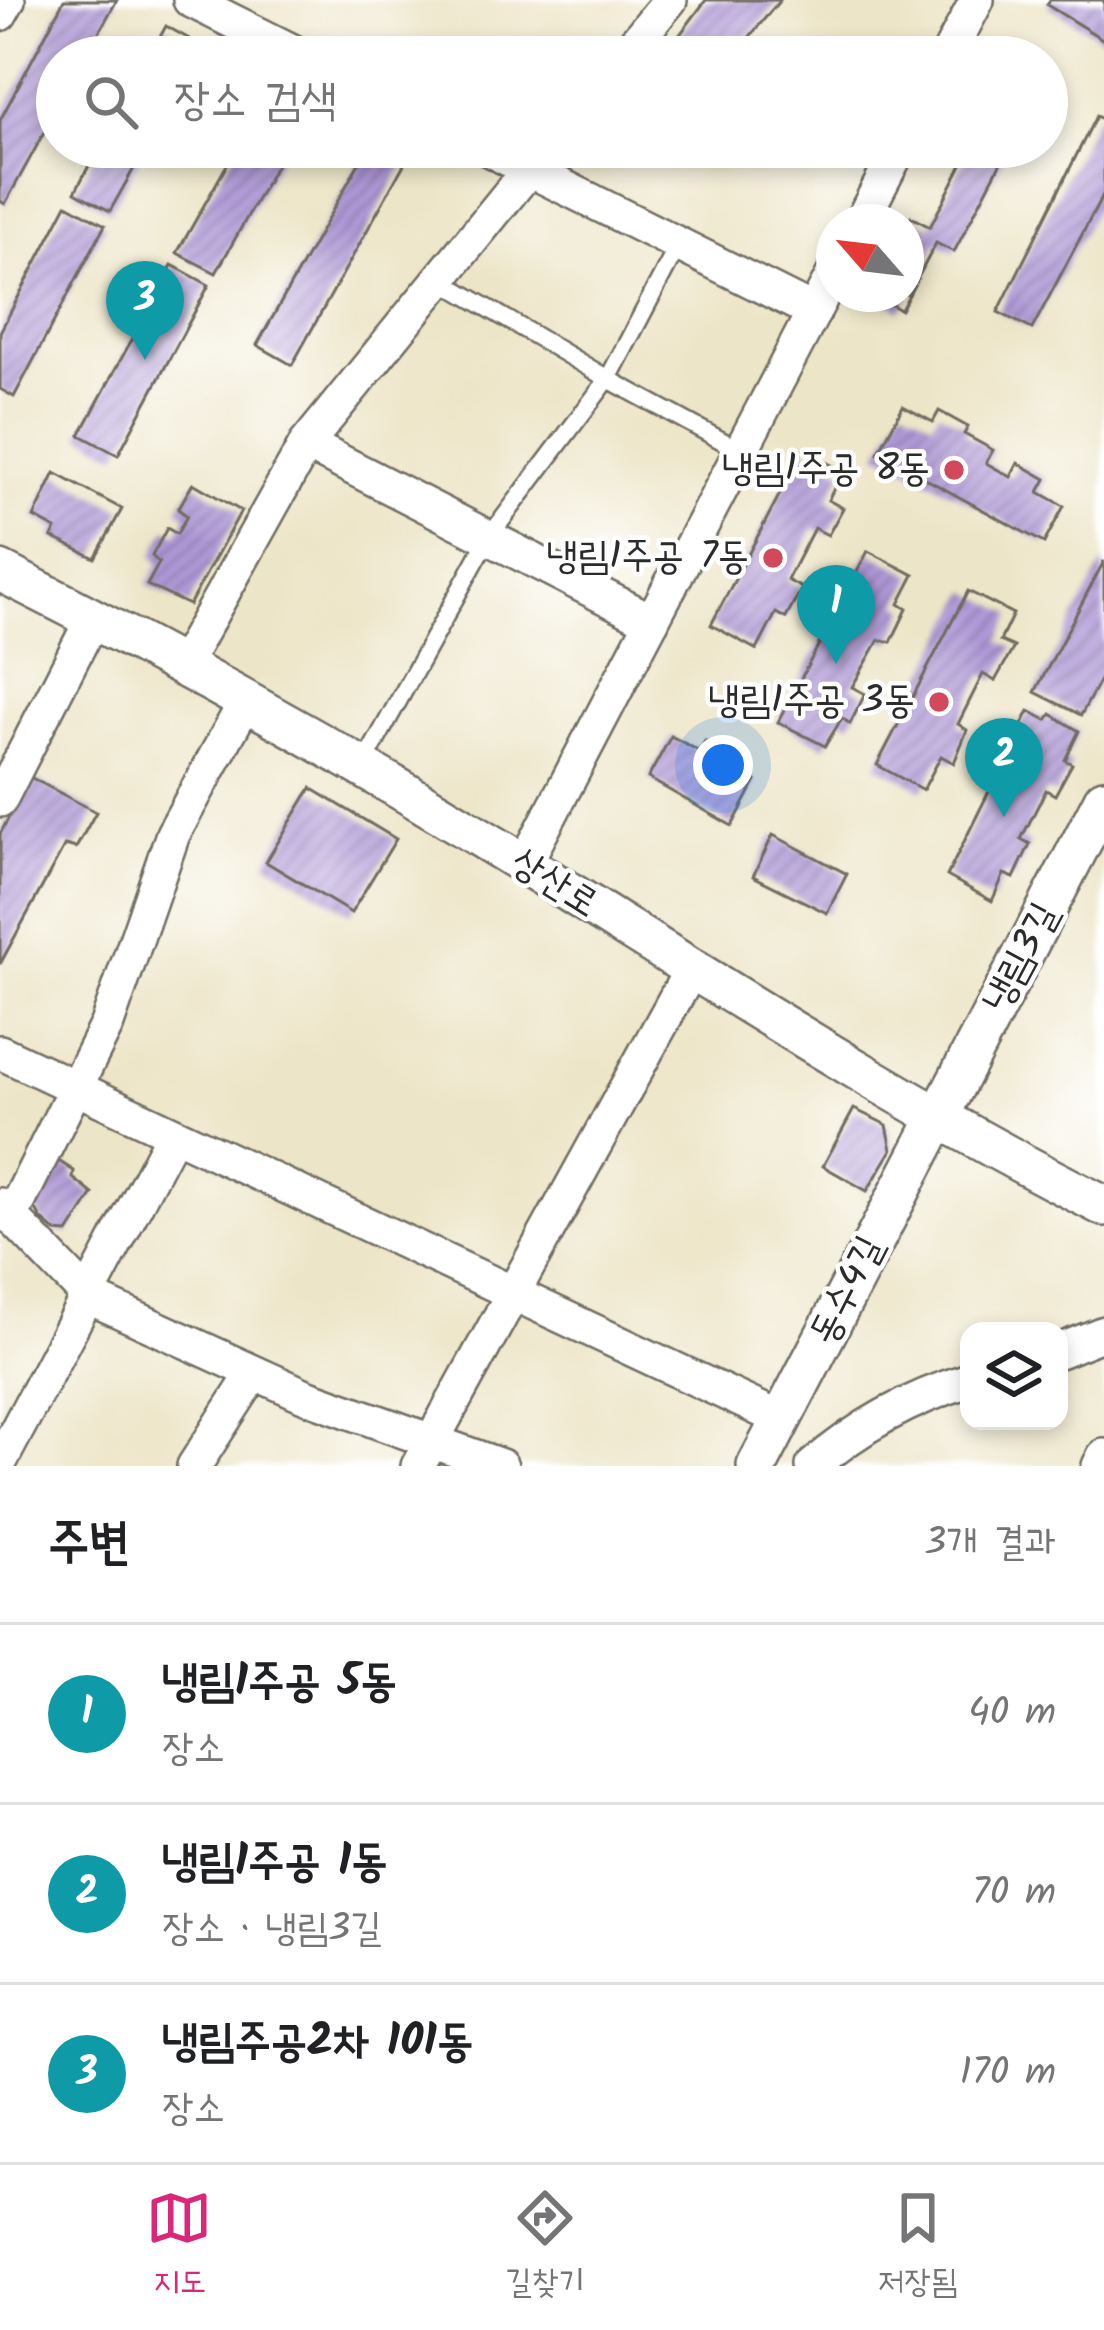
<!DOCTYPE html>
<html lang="ko">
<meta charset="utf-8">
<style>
:root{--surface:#fff;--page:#f2f2f2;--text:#202124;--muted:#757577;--line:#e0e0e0;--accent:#db2777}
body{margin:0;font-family:Kalam,"Poor Story",sans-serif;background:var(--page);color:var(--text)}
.controls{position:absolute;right:36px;bottom:36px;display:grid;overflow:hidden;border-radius:24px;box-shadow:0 6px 18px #0003}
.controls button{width:108px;height:108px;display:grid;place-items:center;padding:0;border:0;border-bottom:3px solid var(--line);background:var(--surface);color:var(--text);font:60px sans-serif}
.compass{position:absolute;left:816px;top:204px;width:108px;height:108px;border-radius:50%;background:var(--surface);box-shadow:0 6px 18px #0003;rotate:298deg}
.you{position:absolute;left:723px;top:765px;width:42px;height:42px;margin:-30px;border:9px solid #fff;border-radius:50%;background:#1a73e8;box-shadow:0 0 0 18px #1a73e833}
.badge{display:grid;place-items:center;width:78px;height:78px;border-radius:50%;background:var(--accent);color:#fff;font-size:39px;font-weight:700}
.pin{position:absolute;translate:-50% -99px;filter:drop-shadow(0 3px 6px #0008)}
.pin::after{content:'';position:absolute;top:63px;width:42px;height:36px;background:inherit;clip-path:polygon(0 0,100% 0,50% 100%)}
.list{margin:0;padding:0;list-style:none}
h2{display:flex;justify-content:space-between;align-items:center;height:156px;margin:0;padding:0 48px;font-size:51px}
h2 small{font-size:39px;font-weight:400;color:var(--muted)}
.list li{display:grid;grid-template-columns:78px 1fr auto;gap:36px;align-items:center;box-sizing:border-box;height:180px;padding:0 48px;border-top:3px solid var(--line)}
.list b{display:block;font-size:45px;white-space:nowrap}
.list p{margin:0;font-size:39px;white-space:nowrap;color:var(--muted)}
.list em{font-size:39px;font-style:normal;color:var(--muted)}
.icon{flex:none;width:66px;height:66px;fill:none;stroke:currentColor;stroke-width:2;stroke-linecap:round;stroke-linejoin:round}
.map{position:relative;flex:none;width:1104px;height:1466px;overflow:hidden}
.search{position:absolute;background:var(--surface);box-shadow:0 6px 18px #0003;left:36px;right:36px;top:36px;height:132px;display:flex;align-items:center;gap:30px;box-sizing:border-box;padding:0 42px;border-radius:66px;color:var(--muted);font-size:45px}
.sheet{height:696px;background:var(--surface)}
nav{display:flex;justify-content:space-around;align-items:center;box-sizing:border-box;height:168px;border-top:3px solid var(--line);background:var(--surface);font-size:33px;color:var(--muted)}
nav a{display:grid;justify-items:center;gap:6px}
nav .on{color:var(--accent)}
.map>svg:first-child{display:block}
</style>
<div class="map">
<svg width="1104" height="1466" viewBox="0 0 1104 1466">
<defs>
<pattern id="building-hatch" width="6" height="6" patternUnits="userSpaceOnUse" patternTransform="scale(3)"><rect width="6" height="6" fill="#af98d6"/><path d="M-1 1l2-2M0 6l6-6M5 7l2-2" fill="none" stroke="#8f7cae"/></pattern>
</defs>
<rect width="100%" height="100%" fill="#fff"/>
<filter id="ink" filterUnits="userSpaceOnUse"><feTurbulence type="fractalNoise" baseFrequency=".00833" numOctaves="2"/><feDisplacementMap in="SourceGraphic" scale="24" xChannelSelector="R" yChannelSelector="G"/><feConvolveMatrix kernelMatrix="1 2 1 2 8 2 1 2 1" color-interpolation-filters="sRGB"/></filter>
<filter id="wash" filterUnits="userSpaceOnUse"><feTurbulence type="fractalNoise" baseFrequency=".004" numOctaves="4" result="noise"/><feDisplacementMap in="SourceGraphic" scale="48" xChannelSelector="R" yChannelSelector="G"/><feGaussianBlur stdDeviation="2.7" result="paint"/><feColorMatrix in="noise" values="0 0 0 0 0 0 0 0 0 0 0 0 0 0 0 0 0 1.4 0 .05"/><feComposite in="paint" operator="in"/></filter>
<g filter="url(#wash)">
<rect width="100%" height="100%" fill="#ede5c7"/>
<g id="blocks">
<g fill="url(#building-hatch)">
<path d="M 64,0 L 117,0 L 85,57 L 57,57 L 57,109 L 5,204 L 0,201 L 0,120 Z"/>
<path d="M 706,0 L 780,0 L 733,57 L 663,57 Z"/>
<path d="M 1050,0 L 1104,0 L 1104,40 L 1047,5 Z"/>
<path d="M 166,26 L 202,46 L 196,57 L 149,57 Z"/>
<path d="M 1096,116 L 1104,120 L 1104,193 L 1032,329 L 998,312 Z"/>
<path d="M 99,147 L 146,147 L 110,211 L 75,192 Z"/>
<path d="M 237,147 L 286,147 L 216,273 L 177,253 Z"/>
<path d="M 368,147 L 391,147 L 408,157 L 292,365 L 257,345 Z"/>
<path d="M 971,147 L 1009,147 L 954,252 L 936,243 L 901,310 L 870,294 L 906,294 L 906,226 L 911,217 L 930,227 Z"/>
<path d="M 67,204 L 105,225 L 14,397 L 0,389 L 0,332 Z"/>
<path d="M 172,265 L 209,285 L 118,455 L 80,435 Z"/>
<path d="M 903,406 L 933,422 L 939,411 L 968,427 L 964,434 L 993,450 L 986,463 L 1011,477 L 1018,463 L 1046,479 L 1039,492 L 1064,506 L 1044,543 L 878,453 Z"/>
<path d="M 803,450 L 843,471 L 828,500 L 843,508 L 828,535 L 814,528 L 787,580 L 802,588 L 786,618 L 776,613 L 757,650 L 711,625 Z"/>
<path d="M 55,473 L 122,509 L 95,558 L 52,537 L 56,529 L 34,517 Z"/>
<path d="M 193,483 L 241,511 L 189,605 L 147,585 L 159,563 L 152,556 L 167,528 L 177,534 L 187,516 L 178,509 Z"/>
<path d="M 868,551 L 914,575 L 899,604 L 907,609 L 891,642 L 879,640 L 852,687 L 865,694 L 850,724 L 842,718 L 825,746 L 778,722 Z"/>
<path d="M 1104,561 L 1104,679 L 1101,678 L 1081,715 L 1035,692 Z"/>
<path d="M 968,591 L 1013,614 L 1000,641 L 1014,647 L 995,681 L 983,674 L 958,724 L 967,730 L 954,763 L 941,756 L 923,790 L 877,765 Z"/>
<path d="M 1029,711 L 1047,720 L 1051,714 L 1079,731 L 1065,760 L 1072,764 L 1055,795 L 1046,790 L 1021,839 L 1030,844 L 1014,878 L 1004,874 L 992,901 L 947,876 Z"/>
<path d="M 671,736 L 699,751 L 705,741 L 734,757 L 730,766 L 756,781 L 732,826 L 648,778 Z"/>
<path d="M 30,777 L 96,812 L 76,848 L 65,845 L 0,964 L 0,834 Z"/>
<path d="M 311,788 L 396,839 L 351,913 L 266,862 Z"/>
<path d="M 773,835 L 847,874 L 827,913 L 753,876 Z"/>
<path d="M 854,1109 L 887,1125 L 892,1150 L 867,1191 L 823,1166 Z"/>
<path d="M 57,1160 L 74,1171 L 73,1178 L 93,1194 L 68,1233 L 56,1232 L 41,1219 L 33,1204 Z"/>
</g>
</g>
</g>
<g filter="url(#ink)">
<use href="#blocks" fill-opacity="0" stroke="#6f6c62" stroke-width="3"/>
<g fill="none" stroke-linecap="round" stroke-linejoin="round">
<defs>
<g id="service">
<path d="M 439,279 L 608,379 L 741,451"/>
<path d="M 363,765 L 489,537 L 608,379 L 679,244"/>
</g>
<g id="minor">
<path d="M 190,0 L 304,57"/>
<path d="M 0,14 L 8,0"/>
<path d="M 623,57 L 670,0"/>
<path d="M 947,57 L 977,0"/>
<path d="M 484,147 L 814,312"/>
<path d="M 861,222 L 900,147"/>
<path d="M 306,444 L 652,621"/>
<path d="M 182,666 L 306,444 L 547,147"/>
<path d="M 0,800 L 93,618"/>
<path d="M 524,865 L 834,273"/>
<path d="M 0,1052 L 783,1420"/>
<path d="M 0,1205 L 89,1297 L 306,1396 L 501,1466"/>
<path d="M 11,1217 L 107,1024 L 173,834 L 245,703"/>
<path d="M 1059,1351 L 1104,1333"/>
<path d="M 0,1462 L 173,1134"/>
<path d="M 194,1466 L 254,1373"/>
<path d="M 418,1466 L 691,970"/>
<path d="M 813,1466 C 859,1426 911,1398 969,1380"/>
<path d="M 1099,1466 L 1104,1456"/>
</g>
<g id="tertiary">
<path d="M 0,571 C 179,661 354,759 524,864 C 714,982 903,1105 1104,1206"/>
<path d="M 757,1466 L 1104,799"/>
</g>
</defs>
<use href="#service" stroke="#6f6c62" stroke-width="21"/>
<use href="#minor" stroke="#6f6c62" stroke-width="38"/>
<use href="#tertiary" stroke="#6f6c62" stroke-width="44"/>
<use href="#service" stroke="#fff" stroke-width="16"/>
<use href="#minor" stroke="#fff" stroke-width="33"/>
<use href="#tertiary" stroke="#fff" stroke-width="39"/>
</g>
</g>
<g fill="#d1495b" stroke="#fff" stroke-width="4.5">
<circle cx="954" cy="470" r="12"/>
<circle cx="773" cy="558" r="12"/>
<circle cx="939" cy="702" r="12"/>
</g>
<g text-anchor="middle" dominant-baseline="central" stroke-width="9" stroke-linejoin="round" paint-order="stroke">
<g font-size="39" fill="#2b2b2b" stroke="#fff" text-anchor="end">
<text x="930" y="470">냉림1주공 8동</text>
<text x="749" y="558">냉림1주공 7동</text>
<text x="915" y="702">냉림1주공 3동</text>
</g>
<g font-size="39" fill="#2b2b2b" stroke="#fff">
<text transform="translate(554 884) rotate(32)">상산로</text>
<text transform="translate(1022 958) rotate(-62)">냉림3길</text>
<text transform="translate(848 1291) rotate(-63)">동수4길</text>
</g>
</g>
</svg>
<div class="controls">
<button><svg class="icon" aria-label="layers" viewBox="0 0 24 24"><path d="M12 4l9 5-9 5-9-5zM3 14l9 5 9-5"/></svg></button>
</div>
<svg class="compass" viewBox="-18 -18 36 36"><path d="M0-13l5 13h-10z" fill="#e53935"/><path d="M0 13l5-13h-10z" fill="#757577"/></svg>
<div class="you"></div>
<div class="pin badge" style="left:836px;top:664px;background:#0f9aa8">1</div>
<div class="pin badge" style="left:1004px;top:817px;background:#0f9aa8">2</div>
<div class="pin badge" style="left:145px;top:360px;background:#0f9aa8">3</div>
<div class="search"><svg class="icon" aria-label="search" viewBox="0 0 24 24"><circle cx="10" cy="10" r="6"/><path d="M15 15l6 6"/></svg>장소 검색</div>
</div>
<section class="sheet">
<h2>주변<small>3개 결과</small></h2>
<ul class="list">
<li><span class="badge" style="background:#0f9aa8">1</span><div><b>냉림1주공 5동</b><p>장소</p></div><em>40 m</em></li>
<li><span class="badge" style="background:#0f9aa8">2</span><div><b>냉림1주공 1동</b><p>장소 · 냉림3길</p></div><em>70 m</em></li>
<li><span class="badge" style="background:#0f9aa8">3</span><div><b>냉림주공2차 101동</b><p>장소</p></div><em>170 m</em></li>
</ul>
</section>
<nav>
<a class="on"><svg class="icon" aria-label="map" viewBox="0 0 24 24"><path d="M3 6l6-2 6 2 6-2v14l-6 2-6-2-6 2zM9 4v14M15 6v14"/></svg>지도</a>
<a><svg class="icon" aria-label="directions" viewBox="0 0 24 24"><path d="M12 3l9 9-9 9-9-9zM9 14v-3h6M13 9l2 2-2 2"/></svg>길찾기</a>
<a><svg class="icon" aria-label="saved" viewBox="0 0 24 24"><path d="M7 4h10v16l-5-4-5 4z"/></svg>저장됨</a>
</nav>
